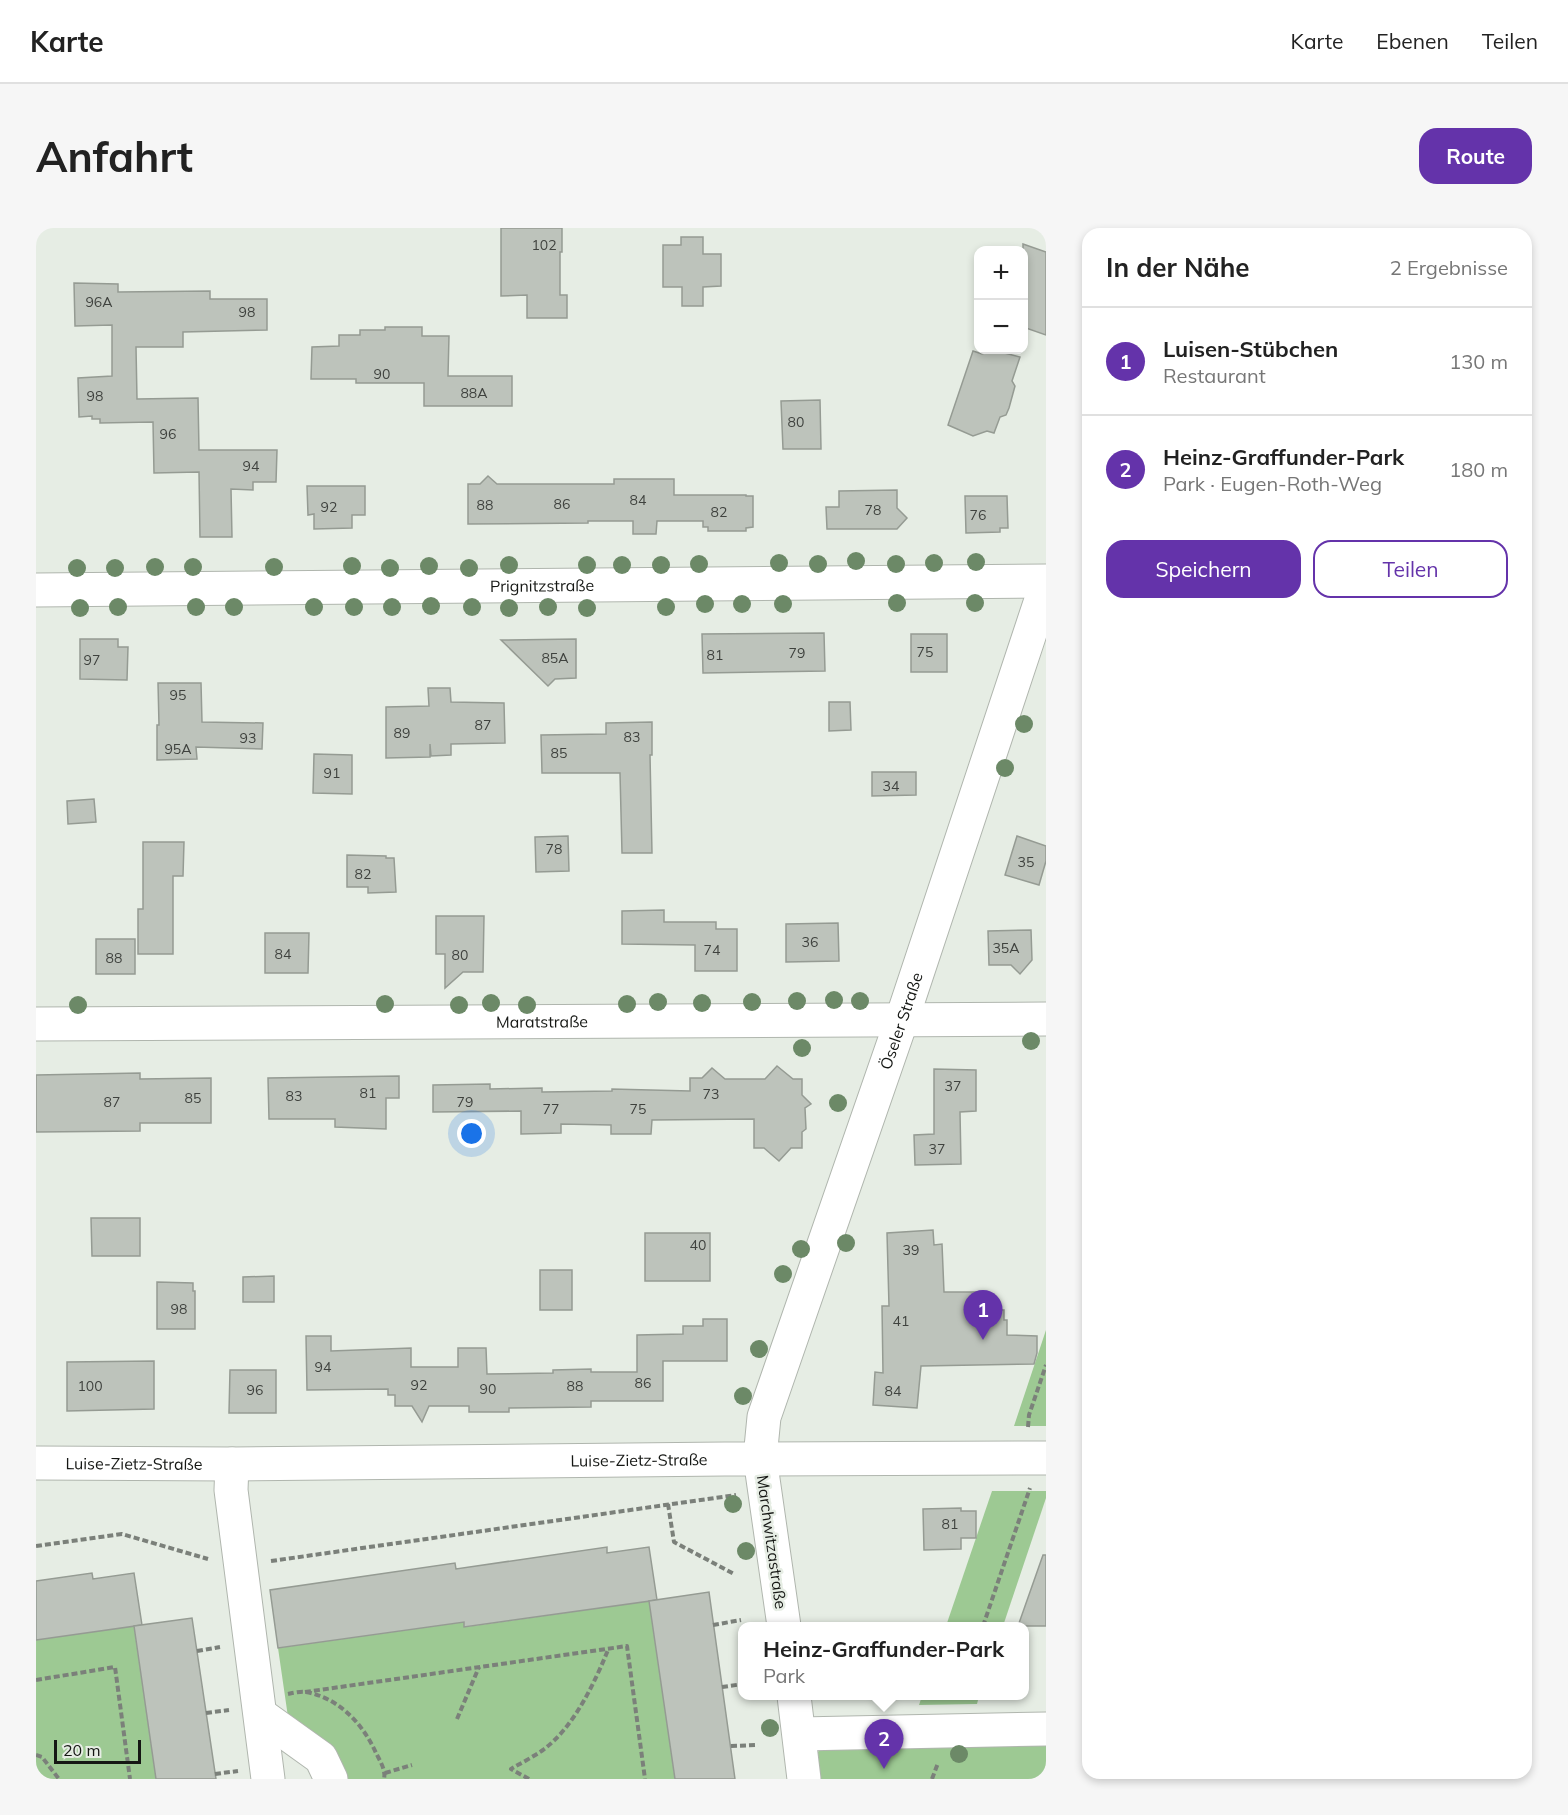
<!DOCTYPE html>
<html lang="de">
<meta charset="utf-8">
<style>
:root{--surface:#fff;--page:#f6f6f6;--text:#222;--muted:#767676;--line:#e0e0e0;--accent:#6433aa}
body{margin:0;font-family:Mulish,sans-serif;background:var(--page);color:var(--text)}
.controls{position:absolute;right:18px;top:18px;display:grid;overflow:hidden;border-radius:12px;box-shadow:0 3px 9px #0003}
.controls button{width:54px;height:54px;display:grid;place-items:center;padding:0;border:0;border-bottom:2px solid var(--line);background:var(--surface);color:var(--text);font:30px sans-serif}
.scale{position:absolute;left:18px;bottom:15px;width:87px;box-sizing:border-box;padding-left:6px;border:3px solid #151714;border-top:0;font-size:16px;line-height:21px;white-space:nowrap;color:#151714;-webkit-text-stroke:4px #e6ede4;paint-order:stroke}
.you{position:absolute;left:436px;top:906px;width:21px;height:21px;margin:-15px;border:4px solid #fff;border-radius:50%;background:#1a73e8;box-shadow:0 0 0 9px #1a73e833}
.badge{display:grid;place-items:center;width:39px;height:39px;border-radius:50%;background:var(--accent);color:#fff;font-size:20px;font-weight:700}
.pin{position:absolute;translate:-50% -50px;filter:drop-shadow(0 2px 3px #0008)}
.pin::after{content:'';position:absolute;top:32px;width:21px;height:18px;background:inherit;clip-path:polygon(0 0,100% 0,50% 100%)}
.popup{position:absolute;left:702px;top:1394px;width:291px;height:78px;box-sizing:border-box;display:grid;place-content:center;border-radius:12px;background:var(--surface);filter:drop-shadow(0 2px 4px #0005);font-size:20px;white-space:nowrap;color:var(--muted)}
.popup b{font-size:22px;color:var(--text)}
.popup::after{content:'';position:absolute;left:50%;top:100%;margin-left:-12px;border:12px solid transparent;border-top-color:var(--surface)}
.list{margin:0;padding:0;list-style:none}
h2{display:flex;justify-content:space-between;align-items:center;height:78px;margin:0;padding:0 24px;font-size:26px}
h2 small{font-size:20px;font-weight:400;color:var(--muted)}
.list li{display:grid;grid-template-columns:39px 1fr auto;gap:18px;align-items:center;box-sizing:border-box;height:108px;padding:0 24px;border-top:2px solid var(--line)}
.list b{display:block;font-size:22px;white-space:nowrap}
.list p{margin:0;font-size:20px;white-space:nowrap;color:var(--muted)}
.list em{font-size:20px;font-style:normal;color:var(--muted)}
.actions{display:flex;gap:12px;padding:18px 24px}
.actions a{flex:1;padding:14px 0;border:2px solid var(--accent);border-radius:18px;text-align:center;font-size:21px;color:var(--accent)}
.actions .main{background:var(--accent);color:#fff}
.map{position:relative;flex:none;width:1010px;height:1551px;overflow:hidden;border-radius:18px}
header{display:flex;align-items:center;gap:36px;box-sizing:border-box;height:84px;padding:0 30px;background:var(--surface);border-bottom:2px solid var(--line)}
header strong{font-size:28px}
nav{display:flex;gap:33px;margin-inline-start:auto;font-size:21px}
.intro{display:flex;align-items:center;justify-content:space-between;box-sizing:border-box;height:144px;padding:0 36px}
h1{margin:0;font-size:42px}
.button{padding:15px 27px;border-radius:18px;background:var(--accent);color:#fff;font-size:21px;font-weight:700}
main{display:flex;gap:36px;padding:0 36px}
aside{flex:1;background:var(--surface);border-radius:18px;box-shadow:0 3px 9px #0003}
.map>svg:first-child{display:block}
</style>
<header>
<strong>Karte</strong>
<nav><a>Karte</a><a>Ebenen</a><a>Teilen</a></nav>
</header>
<div class="intro"><h1>Anfahrt</h1><a class="button">Route</a></div>
<main>
<div class="map">
<svg width="1010" height="1551" viewBox="0 0 1010 1551">
<rect width="100%" height="100%" fill="#e6ede4"/>
<g fill="#9dc993">
<path d="M 1010,1102 L 1010,1198 L 978,1198 Z"/>
<path d="M 956,1263 L 1010,1263 L 1010,1270 L 967,1398 L 910,1398 Z"/>
<path d="M 613,1373 L 639,1551 L 308,1551 L 252,1489 L 242,1420 L 428,1394 L 429,1399 Z"/>
<path d="M 98,1398 L 120,1551 L 0,1551 L 0,1412 Z"/>
<path d="M 886,1468 L 943,1468 L 941,1476 L 883,1477 Z"/>
<path d="M 1010,1513 L 1010,1551 L 783,1551 L 782,1524 L 786,1518 Z"/>
</g>
<g fill="#bdc3bb" stroke="#959b93" stroke-width="1.5">
<path d="M 465,0 L 526,0 L 526,24 L 524,24 L 524,67 L 531,67 L 531,90 L 491,90 L 491,67 L 465,68 Z"/>
<path d="M 645,9 L 667,9 L 667,26 L 685,26 L 685,58 L 667,59 L 667,78 L 646,78 L 646,59 L 627,59 L 627,17 L 645,17 Z"/>
<path d="M 987,16 L 1010,24 L 1010,107 L 987,99 Z"/>
<path d="M 38,55 L 82,56 L 82,64 L 174,63 L 174,71 L 231,71 L 231,102 L 147,104 L 147,119 L 100,119 L 101,171 L 162,170 L 163,222 L 241,222 L 240,254 L 217,254 L 217,262 L 195,261 L 196,309 L 164,309 L 163,244 L 118,245 L 117,194 L 64,195 L 64,191 L 56,191 L 56,188 L 43,189 L 42,150 L 76,148 L 76,97 L 39,98 Z"/>
<path d="M 349,99 L 386,99 L 386,108 L 413,108 L 412,148 L 476,148 L 476,178 L 388,178 L 388,155 L 320,155 L 320,151 L 275,151 L 276,119 L 303,118 L 303,107 L 324,107 L 324,102 L 349,102 Z"/>
<path d="M 957,122 L 984,129 L 976,153 L 979,158 L 973,180 L 970,187 L 964,189 L 958,205 L 951,203 L 937,208 L 912,197 L 937,123 L 946,126 Z"/>
<path d="M 784,172 L 785,221 L 747,221 L 745,173 Z"/>
<path d="M 452,248 L 461,256 L 578,256 L 578,251 L 638,251 L 638,267 L 710,267 L 710,268 L 717,268 L 717,299 L 710,300 L 710,303 L 672,303 L 672,299 L 667,299 L 667,293 L 621,293 L 620,306 L 597,306 L 597,293 L 552,293 L 552,295 L 432,296 L 432,256 L 444,256 Z"/>
<path d="M 271,258 L 329,258 L 329,287 L 316,287 L 316,300 L 278,301 L 278,286 L 272,287 Z"/>
<path d="M 861,262 L 861,280 L 871,290 L 861,301 L 791,301 L 790,279 L 803,279 L 803,263 Z"/>
<path d="M 929,268 L 971,268 L 972,300 L 964,300 L 964,304 L 930,305 Z"/>
<path d="M 788,405 L 789,443 L 667,445 L 666,406 Z"/>
<rect x="875" y="406" width="36" height="38"/>
<path d="M 44,411 L 82,411 L 82,419 L 92,419 L 91,452 L 44,451 Z"/>
<path d="M 540,411 L 540,450 L 519,451 L 512,458 L 465,412 Z"/>
<path d="M 122,455 L 165,455 L 166,494 L 227,495 L 226,521 L 160,519 L 161,531 L 121,532 L 121,497 L 123,497 Z"/>
<path d="M 392,460 L 414,460 L 415,474 L 468,475 L 469,515 L 415,516 L 415,527 L 395,528 L 394,516 L 394,529 L 350,530 L 350,479 L 393,478 Z"/>
<path d="M 793,474 L 814,474 L 815,502 L 793,503 Z"/>
<path d="M 616,494 L 616,527 L 614,527 L 616,625 L 586,625 L 584,545 L 506,545 L 505,507 L 570,506 L 570,495 Z"/>
<path d="M 278,526 L 316,527 L 316,566 L 277,565 Z"/>
<path d="M 836,544 L 880,544 L 880,567 L 836,568 Z"/>
<path d="M 58,571 L 60,594 L 32,596 L 31,573 Z"/>
<path d="M 532,608 L 533,643 L 500,644 L 499,609 Z"/>
<path d="M 981,608 L 1010,618 L 1010,633 L 1003,657 L 969,647 Z"/>
<path d="M 107,614 L 148,614 L 147,648 L 137,648 L 137,726 L 102,726 L 102,681 L 107,681 Z"/>
<path d="M 311,627 L 350,628 L 350,630 L 358,630 L 360,664 L 332,665 L 332,659 L 311,659 Z"/>
<path d="M 628,682 L 628,694 L 680,694 L 680,701 L 701,701 L 701,743 L 659,743 L 659,717 L 586,716 L 586,683 Z"/>
<path d="M 400,688 L 448,688 L 447,744 L 427,744 L 409,760 L 409,726 L 400,726 Z"/>
<path d="M 802,695 L 803,733 L 750,734 L 750,696 Z"/>
<path d="M 995,702 L 996,732 L 984,746 L 975,737 L 953,737 L 952,703 Z"/>
<path d="M 229,705 L 273,705 L 272,745 L 229,745 Z"/>
<rect x="60" y="711" width="39" height="35"/>
<path d="M 741,838 L 757,851 L 766,851 L 766,867 L 775,876 L 769,880 L 770,901 L 766,904 L 766,920 L 755,920 L 743,933 L 728,920 L 718,920 L 718,891 L 616,892 L 615,906 L 575,906 L 575,897 L 525,896 L 525,905 L 485,906 L 485,883 L 397,884 L 397,857 L 454,856 L 454,861 L 506,860 L 506,864 L 576,863 L 576,861 L 654,863 L 654,850 L 666,850 L 676,840 L 689,851 L 729,851 Z"/>
<path d="M 898,841 L 940,842 L 940,883 L 924,884 L 925,936 L 879,937 L 878,907 L 898,906 Z"/>
<path d="M 104,845 L 104,851 L 175,850 L 175,895 L 104,895 L 104,903 L 0,904 L 0,847 Z"/>
<path d="M 363,848 L 363,870 L 350,870 L 350,901 L 299,899 L 299,891 L 233,891 L 232,850 Z"/>
<path d="M 55,990 L 104,990 L 104,1028 L 56,1028 Z"/>
<path d="M 897,1002 L 898,1017 L 906,1016 L 908,1064 L 952,1064 L 952,1082 L 968,1082 L 968,1092 L 971,1092 L 971,1107 L 1001,1108 L 1001,1125 L 998,1136 L 885,1138 L 881,1180 L 837,1177 L 839,1144 L 847,1145 L 846,1078 L 853,1078 L 851,1005 Z"/>
<rect x="609" y="1005" width="65" height="48"/>
<rect x="504" y="1042" width="32" height="40"/>
<path d="M 238,1048 L 238,1074 L 207,1074 L 207,1049 Z"/>
<path d="M 121,1054 L 157,1055 L 157,1063 L 159,1063 L 159,1101 L 121,1101 Z"/>
<path d="M 667,1091 L 691,1091 L 691,1133 L 627,1133 L 627,1173 L 555,1173 L 555,1179 L 473,1180 L 473,1184 L 433,1184 L 433,1178 L 393,1178 L 386,1194 L 376,1178 L 359,1178 L 359,1167 L 352,1167 L 352,1161 L 271,1162 L 270,1108 L 295,1108 L 295,1123 L 375,1120 L 375,1139 L 422,1139 L 422,1120 L 450,1120 L 451,1146 L 517,1145 L 517,1142 L 555,1141 L 555,1144 L 601,1144 L 601,1107 L 647,1106 L 647,1098 L 667,1098 Z"/>
<path d="M 118,1133 L 118,1181 L 31,1183 L 31,1134 Z"/>
<path d="M 194,1142 L 240,1142 L 240,1185 L 193,1185 Z"/>
<path d="M 925,1280 L 925,1283 L 940,1283 L 940,1310 L 925,1310 L 925,1321 L 888,1322 L 887,1281 Z"/>
<path d="M 571,1319 L 571,1325 L 613,1319 L 621,1372 L 428,1399 L 428,1394 L 242,1420 L 234,1362 L 419,1335 L 420,1341 Z"/>
<path d="M 1007,1327 L 1010,1327 L 1010,1398 L 982,1398 Z"/>
<path d="M 56,1345 L 57,1351 L 98,1345 L 106,1397 L 0,1412 L 0,1353 Z"/>
<path d="M 673,1364 L 699,1551 L 639,1551 L 613,1373 Z"/>
<path d="M 156,1390 L 180,1551 L 120,1551 L 98,1398 Z"/>
</g>
<g fill="none" stroke-linecap="round" stroke-linejoin="round">
<defs>
<g id="minor">
<path id="s1" d="M 0,362 L 1010,353"/>
<path id="s2" d="M 0,796 L 1010,791"/>
<path id="s3" d="M 0,1235 L 196,1236 L 689,1231 L 1010,1230"/>
<path d="M 196,1236 L 195,1262 L 232,1551"/>
<path id="s4" d="M 748,1398 L 724,1230 L 728,1189 L 866,791 L 1010,357"/>
<path d="M 758,1468 L 768,1551"/>
<path d="M 225,1487 L 285,1530 L 295,1551"/>
<path d="M 764,1506 L 1010,1501"/>
</g>
</defs>
<use href="#minor" stroke="#b0b6ae" stroke-width="35"/>
<g stroke="#7b807a" stroke-width="4" stroke-dasharray="6 3" stroke-linecap="butt">
<path d="M 992,1199 L 993,1187 L 1010,1137"/>
<path d="M 632,1276 L 638,1314 L 698,1346"/>
<path d="M 0,1318 L 86,1306 L 172,1331"/>
<path d="M 235,1333 L 700,1267"/>
<path d="M 677,1397 L 705,1392"/>
<path d="M 947,1398 L 994,1260"/>
<path d="M 161,1423 L 184,1419"/>
<path d="M 0,1452 L 79,1439 L 94,1551"/>
<path d="M 686,1459 L 707,1456"/>
<path d="M 269,1464 L 591,1418 L 609,1551"/>
<path d="M 252,1466 C 257,1465 265,1463 270,1464 C 303,1470 327,1496 340,1525 C 344,1533 350,1542 348,1551"/>
<path d="M 170,1485 L 193,1482"/>
<path d="M 421,1491 L 443,1439"/>
<path d="M 695,1518 L 722,1517"/>
<path d="M 0,1527 L 6,1529 L 23,1551"/>
<path d="M 349,1545 L 376,1537"/>
<path d="M 179,1546 L 202,1543"/>
<path d="M 493,1551 L 475,1541 C 485,1535 497,1529 507,1522 C 538,1499 558,1456 572,1422"/>
<path d="M 896,1551 L 902,1535"/>
</g>
<use href="#minor" stroke="#fff" stroke-width="33"/>
</g>
<g fill="#6c8967">
<circle cx="820" cy="333" r="9"/>
<circle cx="940" cy="334" r="9"/>
<circle cx="743" cy="335" r="9"/>
<circle cx="898" cy="335" r="9"/>
<circle cx="663" cy="336" r="9"/>
<circle cx="782" cy="336" r="9"/>
<circle cx="860" cy="336" r="9"/>
<circle cx="473" cy="337" r="9"/>
<circle cx="551" cy="337" r="9"/>
<circle cx="586" cy="337" r="9"/>
<circle cx="625" cy="337" r="9"/>
<circle cx="316" cy="338" r="9"/>
<circle cx="393" cy="338" r="9"/>
<circle cx="119" cy="339" r="9"/>
<circle cx="157" cy="339" r="9"/>
<circle cx="238" cy="339" r="9"/>
<circle cx="41" cy="340" r="9"/>
<circle cx="79" cy="340" r="9"/>
<circle cx="354" cy="340" r="9"/>
<circle cx="433" cy="340" r="9"/>
<circle cx="861" cy="375" r="9"/>
<circle cx="939" cy="375" r="9"/>
<circle cx="669" cy="376" r="9"/>
<circle cx="706" cy="376" r="9"/>
<circle cx="747" cy="376" r="9"/>
<circle cx="395" cy="378" r="9"/>
<circle cx="82" cy="379" r="9"/>
<circle cx="160" cy="379" r="9"/>
<circle cx="198" cy="379" r="9"/>
<circle cx="278" cy="379" r="9"/>
<circle cx="318" cy="379" r="9"/>
<circle cx="356" cy="379" r="9"/>
<circle cx="436" cy="379" r="9"/>
<circle cx="512" cy="379" r="9"/>
<circle cx="630" cy="379" r="9"/>
<circle cx="44" cy="380" r="9"/>
<circle cx="473" cy="380" r="9"/>
<circle cx="551" cy="380" r="9"/>
<circle cx="988" cy="496" r="9"/>
<circle cx="969" cy="540" r="9"/>
<circle cx="798" cy="772" r="9"/>
<circle cx="761" cy="773" r="9"/>
<circle cx="824" cy="773" r="9"/>
<circle cx="622" cy="774" r="9"/>
<circle cx="716" cy="774" r="9"/>
<circle cx="455" cy="775" r="9"/>
<circle cx="666" cy="775" r="9"/>
<circle cx="349" cy="776" r="9"/>
<circle cx="591" cy="776" r="9"/>
<circle cx="42" cy="777" r="9"/>
<circle cx="423" cy="777" r="9"/>
<circle cx="491" cy="777" r="9"/>
<circle cx="995" cy="813" r="9"/>
<circle cx="766" cy="820" r="9"/>
<circle cx="802" cy="875" r="9"/>
<circle cx="810" cy="1015" r="9"/>
<circle cx="765" cy="1021" r="9"/>
<circle cx="747" cy="1046" r="9"/>
<circle cx="723" cy="1121" r="9"/>
<circle cx="707" cy="1168" r="9"/>
<circle cx="697" cy="1276" r="9"/>
<circle cx="710" cy="1323" r="9"/>
<circle cx="734" cy="1500" r="9"/>
<circle cx="923" cy="1526" r="9"/>
</g>
<g text-anchor="middle" dominant-baseline="central" stroke-width="5" stroke-linejoin="round" paint-order="stroke">
<g font-size="14" fill="#3f423e">
<text x="508" y="17">102</text>
<text x="63" y="74">96A</text>
<text x="211" y="84">98</text>
<text x="346" y="146">90</text>
<text x="438" y="165">88A</text>
<text x="59" y="168">98</text>
<text x="760" y="194">80</text>
<text x="132" y="206">96</text>
<text x="215" y="238">94</text>
<text x="602" y="272">84</text>
<text x="526" y="276">86</text>
<text x="449" y="277">88</text>
<text x="293" y="279">92</text>
<text x="837" y="282">78</text>
<text x="683" y="284">82</text>
<text x="942" y="287">76</text>
<text x="889" y="424">75</text>
<text x="761" y="425">79</text>
<text x="679" y="427">81</text>
<text x="519" y="430">85A</text>
<text x="56" y="432">97</text>
<text x="142" y="467">95</text>
<text x="447" y="497">87</text>
<text x="366" y="505">89</text>
<text x="596" y="509">83</text>
<text x="212" y="510">93</text>
<text x="142" y="521">95A</text>
<text x="523" y="525">85</text>
<text x="296" y="545">91</text>
<text x="855" y="558">34</text>
<text x="518" y="621">78</text>
<text x="990" y="634">35</text>
<text x="327" y="646">82</text>
<text x="774" y="714">36</text>
<text x="970" y="720">35A</text>
<text x="676" y="722">74</text>
<text x="247" y="726">84</text>
<text x="424" y="727">80</text>
<text x="78" y="730">88</text>
<text x="917" y="858">37</text>
<text x="332" y="865">81</text>
<text x="675" y="866">73</text>
<text x="258" y="868">83</text>
<text x="157" y="870">85</text>
<text x="76" y="874">87</text>
<text x="429" y="874">79</text>
<text x="515" y="881">77</text>
<text x="602" y="881">75</text>
<text x="901" y="921">37</text>
<text x="662" y="1017">40</text>
<text x="875" y="1022">39</text>
<text x="143" y="1081">98</text>
<text x="865" y="1093">41</text>
<text x="287" y="1139">94</text>
<text x="607" y="1155">86</text>
<text x="383" y="1157">92</text>
<text x="54" y="1158">100</text>
<text x="539" y="1158">88</text>
<text x="452" y="1161">90</text>
<text x="219" y="1162">96</text>
<text x="857" y="1163">84</text>
<text x="914" y="1296">81</text>
</g>
<g font-size="16" fill="#151714" stroke="#e6ede4">
<text stroke="none"><textPath href="#s1" startOffset="506">Prignitzstraße</textPath></text>
<text stroke="none"><textPath href="#s2" startOffset="506">Maratstraße</textPath></text>
<text stroke="none"><textPath href="#s4" startOffset="630">Öseler Straße</textPath></text>
<text stroke="none"><textPath href="#s3" startOffset="603">Luise-Zietz-Straße</textPath></text>
<text stroke="none"><textPath href="#s3" startOffset="98">Luise-Zietz-Straße</textPath></text>
<text transform="translate(736 1314) rotate(82)">Marchwitzastraße</text>
</g>
</g>
</svg>
<div class="controls">
<button>+</button>
<button>−</button>
</div>
<div class="scale">20 m</div>
<div class="you"></div>
<div class="pin badge" style="left:947px;top:1112px">1</div>
<div class="pin badge" style="left:848px;top:1541px">2</div>
<div class="popup"><b>Heinz-Graffunder-Park</b>Park</div>
</div>
<aside>
<h2>In der Nähe<small>2 Ergebnisse</small></h2>
<ul class="list">
<li><span class="badge">1</span><div><b>Luisen-Stübchen</b><p>Restaurant</p></div><em>130 m</em></li>
<li><span class="badge">2</span><div><b>Heinz-Graffunder-Park</b><p>Park · Eugen-Roth-Weg</p></div><em>180 m</em></li>
</ul>
<div class="actions"><a class="main">Speichern</a><a>Teilen</a></div>
</aside>
</main>
